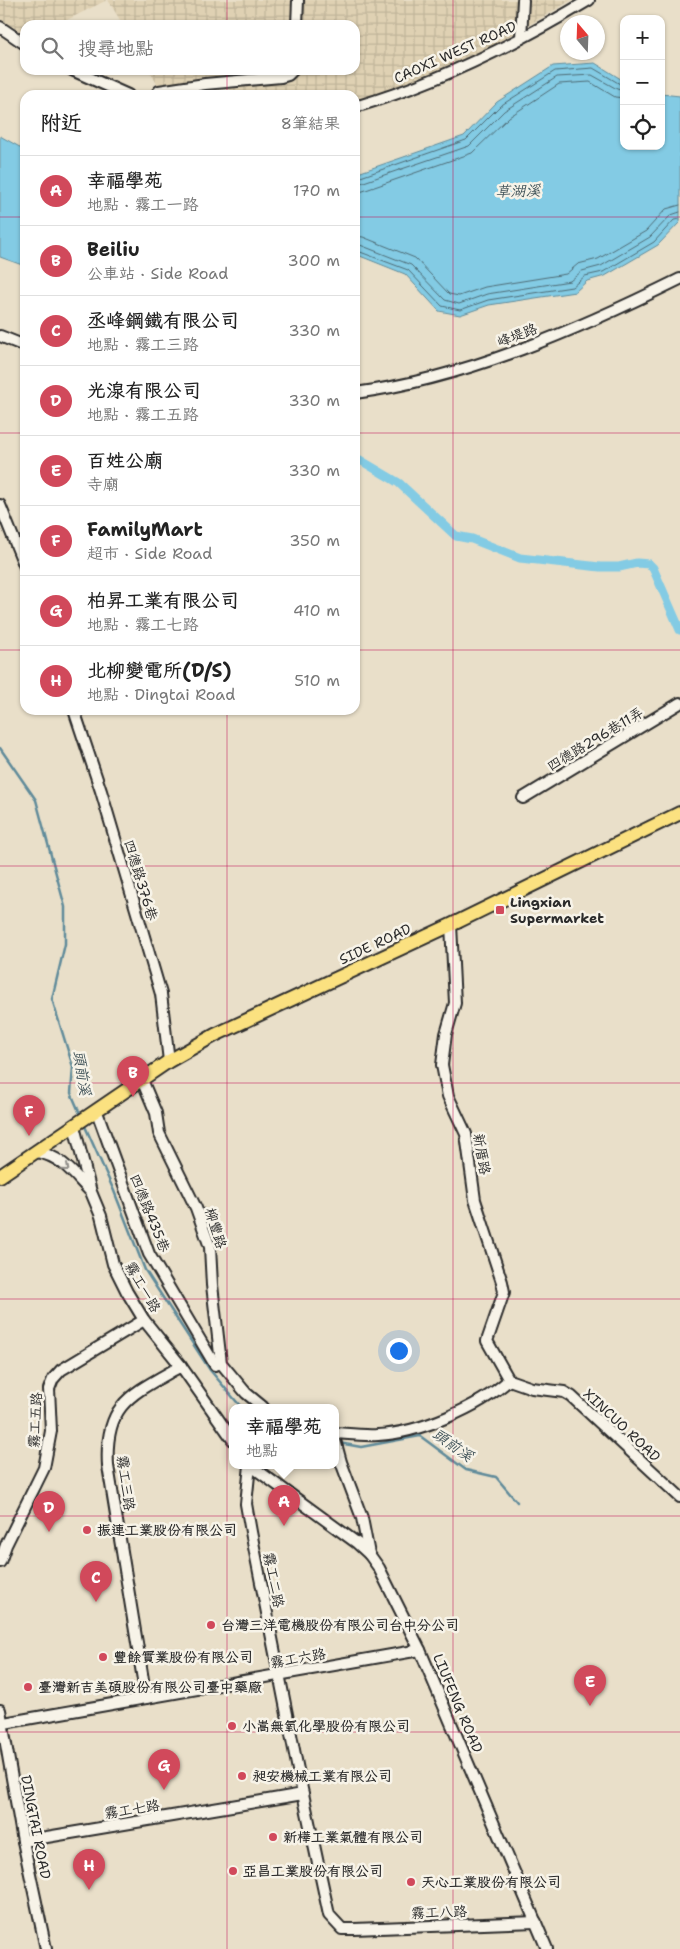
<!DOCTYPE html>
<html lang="zh-TW">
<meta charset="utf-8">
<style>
:root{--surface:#fff;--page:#f2f2f2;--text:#222;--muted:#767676;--line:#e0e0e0;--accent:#d1495b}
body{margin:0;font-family:"Shantell Sans","LXGW WenKai TC",sans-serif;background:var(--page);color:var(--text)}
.controls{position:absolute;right:15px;top:15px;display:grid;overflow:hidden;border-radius:10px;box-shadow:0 1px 4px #0004}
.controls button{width:45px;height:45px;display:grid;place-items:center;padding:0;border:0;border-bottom:1px solid var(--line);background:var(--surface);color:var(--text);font:25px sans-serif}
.compass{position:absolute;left:560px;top:15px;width:45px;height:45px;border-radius:50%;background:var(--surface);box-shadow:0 1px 4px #0004;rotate:341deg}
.you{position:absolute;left:398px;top:1350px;width:18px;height:18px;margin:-12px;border:4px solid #fff;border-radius:50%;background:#1a73e8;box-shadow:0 0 0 8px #1a73e833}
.badge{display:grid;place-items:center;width:32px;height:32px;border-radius:50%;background:var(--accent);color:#fff;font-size:16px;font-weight:700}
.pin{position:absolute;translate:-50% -41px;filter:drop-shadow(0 1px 2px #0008)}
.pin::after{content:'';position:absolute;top:26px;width:18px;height:15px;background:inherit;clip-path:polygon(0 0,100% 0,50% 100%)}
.popup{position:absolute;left:229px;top:1404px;width:110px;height:65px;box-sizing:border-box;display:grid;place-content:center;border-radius:10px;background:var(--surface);filter:drop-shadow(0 1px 4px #0005);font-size:16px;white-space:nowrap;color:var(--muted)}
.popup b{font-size:19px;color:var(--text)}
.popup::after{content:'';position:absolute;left:50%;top:100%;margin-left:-10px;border:10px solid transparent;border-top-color:var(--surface)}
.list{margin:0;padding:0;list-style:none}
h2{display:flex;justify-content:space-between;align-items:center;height:65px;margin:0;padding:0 20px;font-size:21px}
h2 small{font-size:16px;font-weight:400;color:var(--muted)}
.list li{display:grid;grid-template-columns:32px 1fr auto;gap:15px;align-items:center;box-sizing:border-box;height:70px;padding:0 20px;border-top:1px solid var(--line)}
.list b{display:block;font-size:19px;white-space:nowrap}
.list p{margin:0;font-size:16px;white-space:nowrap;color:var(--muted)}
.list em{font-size:16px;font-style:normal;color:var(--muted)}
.icon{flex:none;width:28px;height:28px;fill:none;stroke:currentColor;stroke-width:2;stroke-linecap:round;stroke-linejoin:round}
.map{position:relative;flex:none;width:680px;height:1949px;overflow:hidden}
.search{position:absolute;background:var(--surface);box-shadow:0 1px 4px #0004;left:20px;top:20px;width:340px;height:55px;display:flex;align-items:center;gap:12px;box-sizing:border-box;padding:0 18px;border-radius:15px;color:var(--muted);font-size:19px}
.panel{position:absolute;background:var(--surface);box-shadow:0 1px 4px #0004;left:20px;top:90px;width:340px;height:625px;border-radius:15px}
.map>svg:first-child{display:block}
</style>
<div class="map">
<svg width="680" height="1949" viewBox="0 0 680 1949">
<defs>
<pattern id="industrial-grid" width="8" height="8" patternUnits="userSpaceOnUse" patternTransform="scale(1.25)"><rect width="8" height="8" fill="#dfd1b3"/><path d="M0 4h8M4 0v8" fill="none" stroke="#c0b49a"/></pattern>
</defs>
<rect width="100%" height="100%" fill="#e9dfc9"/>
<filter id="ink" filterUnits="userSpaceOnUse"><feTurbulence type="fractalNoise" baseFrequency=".02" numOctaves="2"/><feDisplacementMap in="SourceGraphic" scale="10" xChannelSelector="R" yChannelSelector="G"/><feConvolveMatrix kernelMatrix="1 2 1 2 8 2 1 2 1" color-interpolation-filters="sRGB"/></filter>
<g filter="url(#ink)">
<g fill="url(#industrial-grid)">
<path d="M 0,0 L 107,0 L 57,25 L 25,25 L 25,35 L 0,19 Z"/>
<path d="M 108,0 L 572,0 L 492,46 L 380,97 L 355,102 L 355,95 L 230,95 L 228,78 L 157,84 L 149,70 L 355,70 L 355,25 L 123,25 Z"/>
</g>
<g fill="#83cbe4" stroke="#608b9a">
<path d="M 595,63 L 624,81 L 624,146 L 661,146 L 661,94 L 680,96 L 680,222 L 658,245 L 605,276 L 587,281 L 575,292 L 489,305 L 460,315 L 439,311 L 405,274 L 355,254 L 355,174 L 464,136 L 497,102 L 553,66 Z"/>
<path d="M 0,136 L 25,150 L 25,266 L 0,257 Z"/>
</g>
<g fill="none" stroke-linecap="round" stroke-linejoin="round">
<g stroke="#4e6b75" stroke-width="1">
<path d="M 355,179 L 466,140 L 500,106 L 555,71 L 593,68 L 620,84 L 624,85"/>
<path d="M 355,185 L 469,146 L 504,111 L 557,77 L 592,75 L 617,89 L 624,91"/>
<path d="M 355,193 L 363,191 L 472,153 L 509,117 L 559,84 L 590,82 L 615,97 L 624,98"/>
<path d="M 355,236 L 363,237 L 415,258 L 449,294 L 459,296 L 485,287 L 566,274 L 578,264 L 598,259 L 646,231 L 666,209 L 680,205"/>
<path d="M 355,243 L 411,265 L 445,300 L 459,304 L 487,294 L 570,281 L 582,271 L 601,266 L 650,237 L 671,215 L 680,212"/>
<path d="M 355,250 L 408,270 L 442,306 L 460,310 L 488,300 L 572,287 L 585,276 L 603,272 L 654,242 L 674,220 L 680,219"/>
</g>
<g stroke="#608b9a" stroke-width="2.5">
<path d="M 0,748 L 36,800 L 65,907 L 65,944 L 52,999 L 73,1067 L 71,1093 L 81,1116"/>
<path d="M 84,1124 L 114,1191 L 145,1270 L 210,1370 L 241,1407"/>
<path d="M 339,1443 L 361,1447 L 420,1436 L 466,1470 L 496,1477 L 517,1502"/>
</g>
<path stroke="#83cbe4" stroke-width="9" d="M 355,457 L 399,483 L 456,536 L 472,539 L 520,558 L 600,567 L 619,567 L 637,563 L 649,564 L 653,568 L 680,630"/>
<defs>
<g id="minor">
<path d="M 297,25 L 298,0"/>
<path d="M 0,27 L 25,44"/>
<path d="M 521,38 L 523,0"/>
<path d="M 72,70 L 128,95"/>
<path d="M 156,95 L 159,91 L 205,84 L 281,77 L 288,75 L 293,70"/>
<path d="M 355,107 C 437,83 516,44 589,0"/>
<path d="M 0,336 L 25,346"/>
<path d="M 355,393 C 467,378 579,329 680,279"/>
<path d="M 0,505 L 25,567"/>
<path d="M 74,710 L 101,791 L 161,994 L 169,1061"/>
<path d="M 523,798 L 680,703"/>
<path d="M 451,925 L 455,1003 L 446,1034 L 442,1065 L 448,1096 L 466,1134 L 475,1200 L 502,1282 L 504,1292 L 487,1341 L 509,1380 L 532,1388 L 564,1392 L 571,1396 L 680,1497"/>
<path d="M 142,1080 L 156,1113 L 159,1133 L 196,1208 L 210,1247 L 212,1285 L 221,1363 L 246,1393 L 263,1407"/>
<path d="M 97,1112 L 149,1254 L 215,1365 L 221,1363"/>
<path d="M 74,1126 L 91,1192 L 101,1216 L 113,1264 L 127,1292 L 144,1320 L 181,1366 L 233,1440"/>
<path d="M 37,1152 C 61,1156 73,1173 89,1190"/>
<path d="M 335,1433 C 349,1434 364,1436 378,1435 C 419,1433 478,1408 509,1380"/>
<path d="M 335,1440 L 341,1462 L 362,1518 L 369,1554 L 379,1568 L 420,1650 L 547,1949"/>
<path d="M 250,1465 L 246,1504 L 251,1532 L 299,1775 L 329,1915 L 342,1929 L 354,1929 L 536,1922"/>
<path d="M 250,1465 L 357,1543 L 369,1554"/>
<path d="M 0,1562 L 6,1545 L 44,1468 L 51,1431 L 49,1389 L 53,1379 L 61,1370 L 144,1320"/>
<path d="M 146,1698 L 108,1466 C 104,1403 132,1394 181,1366"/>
<path d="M 0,1710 L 23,1841 L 46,1949"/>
<path d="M 4,1723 L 420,1650"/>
<path d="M 23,1841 L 303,1794"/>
</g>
<path id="major" d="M 0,1176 L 169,1061 L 215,1035 L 451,925 L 680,813"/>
</defs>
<use href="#minor" stroke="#2b2b2b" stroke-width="14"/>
<use href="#major" stroke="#2b2b2b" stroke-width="16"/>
<use href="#minor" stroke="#f7f3e8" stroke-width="10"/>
<use href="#major" stroke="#fbe180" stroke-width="12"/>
</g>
<defs><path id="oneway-chevron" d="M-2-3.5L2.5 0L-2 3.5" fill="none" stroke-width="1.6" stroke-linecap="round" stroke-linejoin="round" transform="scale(1.25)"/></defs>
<use stroke="#918f8a" href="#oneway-chevron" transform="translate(66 1168) rotate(41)"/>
</g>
<path fill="none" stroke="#c2185b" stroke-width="1" stroke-opacity="0.55" d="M 227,0 L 227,25M 453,0 L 453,1949M 227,70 L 227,95M 0,217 L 25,217M 355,217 L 680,217M 0,433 L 25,433M 355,433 L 680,433M 0,650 L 25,650M 355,650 L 680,650M 227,710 L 227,1949M 0,866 L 680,866M 0,1083 L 680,1083M 0,1299 L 680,1299M 0,1516 L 680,1516M 0,1732 L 680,1732"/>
<g fill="#d1495b" stroke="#f7f3e8" stroke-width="2">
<rect x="495" y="905" width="10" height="10" rx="2.5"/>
<circle cx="87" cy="1530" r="5"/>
<circle cx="211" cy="1625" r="5"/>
<circle cx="103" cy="1657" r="5"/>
<circle cx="28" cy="1687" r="5"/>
<circle cx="232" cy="1726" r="5"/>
<circle cx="242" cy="1776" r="5"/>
<circle cx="273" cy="1837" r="5"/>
<circle cx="233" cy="1871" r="5"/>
<circle cx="411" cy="1882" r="5"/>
</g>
<g text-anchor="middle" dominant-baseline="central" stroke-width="5" stroke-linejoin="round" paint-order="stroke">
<g font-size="14" fill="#2b2b2b" stroke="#f7f3e8">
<text transform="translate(455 52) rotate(-24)">CAOXI WEST ROAD</text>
<text transform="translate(517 335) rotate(-21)">峰堤路</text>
<text transform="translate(595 739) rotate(-31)">四德路296巷11弄</text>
<text transform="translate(141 880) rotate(73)">四德路376巷</text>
<text transform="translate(375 944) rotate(-25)">SIDE ROAD</text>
<text transform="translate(482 1154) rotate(80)">新厝路</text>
<text transform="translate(150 1213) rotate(68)">四德路435巷</text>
<text transform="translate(216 1228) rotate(73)">柳豐路</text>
<text transform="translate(143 1287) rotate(60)">霧工一路</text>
<text transform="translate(35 1420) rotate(-87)">霧工五路</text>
<text transform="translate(622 1425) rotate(43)">XINCUO ROAD</text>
<text transform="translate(126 1483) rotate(82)">霧工三路</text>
<text transform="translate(274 1580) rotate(79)">霧工二路</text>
<text transform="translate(298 1658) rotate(-10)">霧工六路</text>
<text transform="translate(458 1703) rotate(67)">LIUFENG ROAD</text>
<text transform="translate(132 1809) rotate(-9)">霧工七路</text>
<text transform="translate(36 1827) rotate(79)">DINGTAI ROAD</text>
<text transform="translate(439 1912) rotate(-2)">霧工八路</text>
</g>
<g font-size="14" font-weight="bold" fill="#2b2b2b" stroke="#f7f3e8" text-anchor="start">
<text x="510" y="902">Lingxian<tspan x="510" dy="16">Supermarket</tspan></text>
<text x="97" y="1530">振連工業股份有限公司</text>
<text x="221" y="1625">台灣三洋電機股份有限公司台中分公司</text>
<text x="113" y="1657">豐餘實業股份有限公司</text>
<text x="38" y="1687">臺灣新吉美碩股份有限公司臺中藥廠</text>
<text x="242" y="1726">小嵩無氧化學股份有限公司</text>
<text x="252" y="1776">昶安機械工業有限公司</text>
<text x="283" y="1837">新樺工業氣體有限公司</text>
<text x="243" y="1871">亞昌工業股份有限公司</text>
<text x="421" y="1882">天心工業股份有限公司</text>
</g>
<g font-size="15" font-style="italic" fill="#415359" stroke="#f7f3e8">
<text transform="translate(518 191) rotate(-1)">草湖溪</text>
<text transform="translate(82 1073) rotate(81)">頭前溪</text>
<text transform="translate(453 1445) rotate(35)">頭前溪</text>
</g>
</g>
</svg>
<div class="controls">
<button>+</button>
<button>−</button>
<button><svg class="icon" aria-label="locate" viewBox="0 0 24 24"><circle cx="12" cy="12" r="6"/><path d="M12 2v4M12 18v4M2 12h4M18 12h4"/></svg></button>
</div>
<svg class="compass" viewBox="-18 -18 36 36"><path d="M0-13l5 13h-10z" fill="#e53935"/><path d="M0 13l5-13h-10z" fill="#767676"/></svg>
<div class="you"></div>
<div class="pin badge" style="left:284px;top:1526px">A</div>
<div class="popup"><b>幸福學苑</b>地點</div>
<div class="pin badge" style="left:133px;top:1097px">B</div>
<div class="pin badge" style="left:96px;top:1602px">C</div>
<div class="pin badge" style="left:49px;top:1532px">D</div>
<div class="pin badge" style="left:590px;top:1706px">E</div>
<div class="pin badge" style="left:29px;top:1136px">F</div>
<div class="pin badge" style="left:164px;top:1790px">G</div>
<div class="pin badge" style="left:89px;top:1890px">H</div>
<div class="search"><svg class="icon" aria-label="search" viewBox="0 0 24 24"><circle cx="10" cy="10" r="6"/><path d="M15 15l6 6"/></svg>搜尋地點</div>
<section class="panel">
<h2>附近<small>8筆結果</small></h2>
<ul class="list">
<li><span class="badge">A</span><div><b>幸福學苑</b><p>地點 · 霧工一路</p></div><em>170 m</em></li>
<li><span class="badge">B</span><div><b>Beiliu</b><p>公車站 · Side Road</p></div><em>300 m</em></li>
<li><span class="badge">C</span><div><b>丞峰鋼鐵有限公司</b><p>地點 · 霧工三路</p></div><em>330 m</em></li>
<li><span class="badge">D</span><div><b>光湶有限公司</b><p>地點 · 霧工五路</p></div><em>330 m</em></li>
<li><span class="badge">E</span><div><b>百姓公廟</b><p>寺廟</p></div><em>330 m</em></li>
<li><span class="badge">F</span><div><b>FamilyMart</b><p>超市 · Side Road</p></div><em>350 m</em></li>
<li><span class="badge">G</span><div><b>柏昇工業有限公司</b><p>地點 · 霧工七路</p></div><em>410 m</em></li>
<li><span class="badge">H</span><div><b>北柳變電所(D/S)</b><p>地點 · Dingtai Road</p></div><em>510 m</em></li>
</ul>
</section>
</div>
